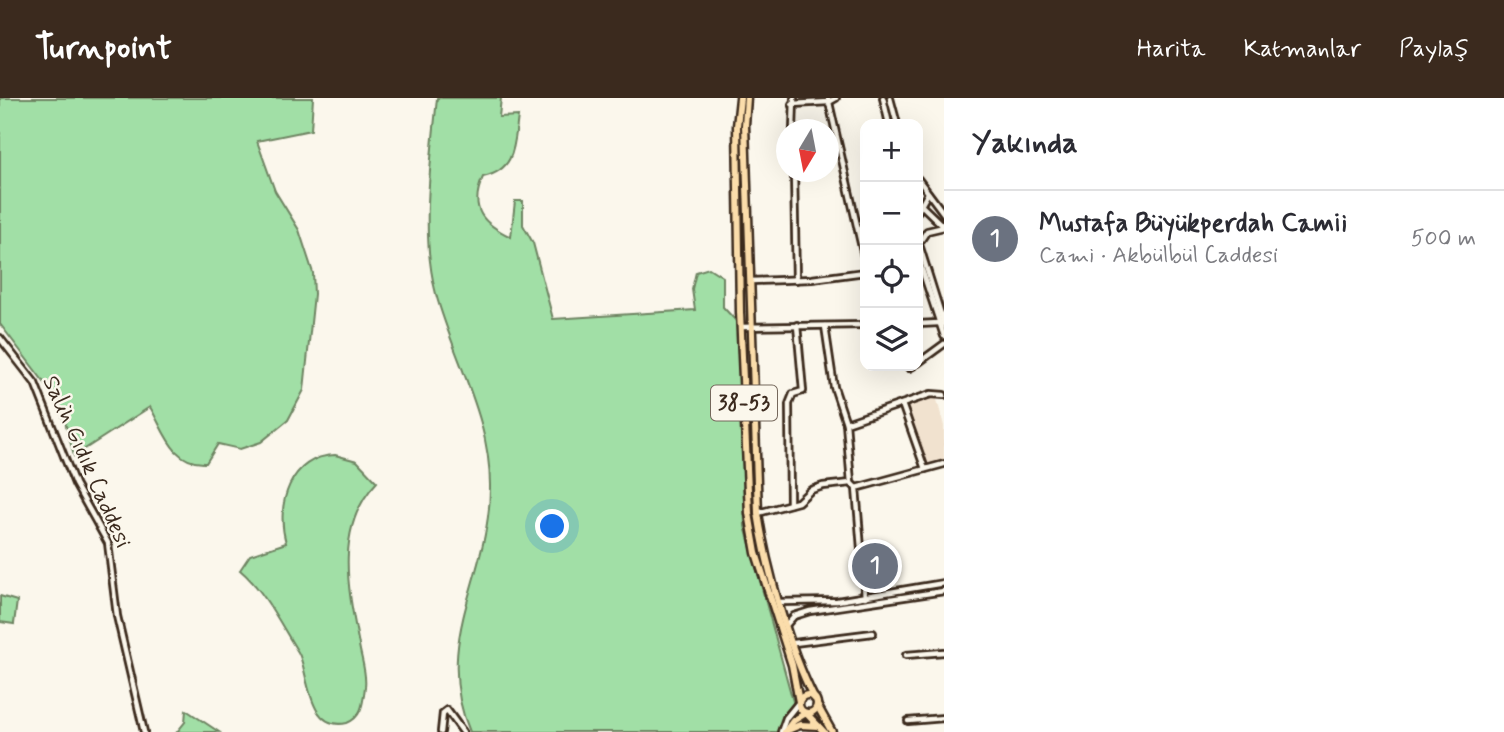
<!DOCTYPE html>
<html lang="tr">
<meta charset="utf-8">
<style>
:root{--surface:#fff;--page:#f2f2f3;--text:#2b2b33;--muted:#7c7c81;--line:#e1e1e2;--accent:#3b2a1e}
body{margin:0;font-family:Mynerve,sans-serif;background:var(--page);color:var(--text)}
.controls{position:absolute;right:21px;top:21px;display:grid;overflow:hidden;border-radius:14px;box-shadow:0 7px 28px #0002}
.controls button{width:63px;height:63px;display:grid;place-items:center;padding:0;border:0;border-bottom:2px solid var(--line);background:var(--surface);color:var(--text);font:35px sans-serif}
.compass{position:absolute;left:776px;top:21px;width:63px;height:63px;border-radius:50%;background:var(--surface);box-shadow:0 7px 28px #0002;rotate:190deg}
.you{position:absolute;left:553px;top:429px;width:24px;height:24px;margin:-18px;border:5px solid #fff;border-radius:50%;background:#1a73e8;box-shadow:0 0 0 10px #1a73e833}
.badge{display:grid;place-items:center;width:46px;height:46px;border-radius:50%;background:var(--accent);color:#fff;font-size:23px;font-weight:700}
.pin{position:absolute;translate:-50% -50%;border:4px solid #fff;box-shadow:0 2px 7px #0006}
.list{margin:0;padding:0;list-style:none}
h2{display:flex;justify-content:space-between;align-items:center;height:91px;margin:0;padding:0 28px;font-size:30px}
h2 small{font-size:23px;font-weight:400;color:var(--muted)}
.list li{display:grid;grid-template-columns:46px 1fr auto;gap:21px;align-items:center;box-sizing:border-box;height:98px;padding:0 28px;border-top:2px solid var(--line)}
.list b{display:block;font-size:26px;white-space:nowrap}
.list p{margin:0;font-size:23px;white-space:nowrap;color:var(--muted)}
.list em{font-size:23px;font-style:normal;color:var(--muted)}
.icon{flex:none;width:38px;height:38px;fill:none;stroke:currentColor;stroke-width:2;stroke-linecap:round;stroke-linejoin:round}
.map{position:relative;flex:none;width:944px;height:634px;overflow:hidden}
header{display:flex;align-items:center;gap:42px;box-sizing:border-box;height:98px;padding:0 35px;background:var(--accent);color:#fff}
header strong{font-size:33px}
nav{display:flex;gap:38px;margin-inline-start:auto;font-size:24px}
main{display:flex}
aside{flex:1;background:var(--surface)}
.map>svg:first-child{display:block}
</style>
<header>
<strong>Turnpoint</strong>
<nav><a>Harita</a><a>Katmanlar</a><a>Paylaş</a></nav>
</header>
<main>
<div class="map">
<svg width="944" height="634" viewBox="0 0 944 634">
<rect width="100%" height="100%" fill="#fbf7ec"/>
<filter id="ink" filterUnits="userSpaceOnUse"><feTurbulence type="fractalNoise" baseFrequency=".0143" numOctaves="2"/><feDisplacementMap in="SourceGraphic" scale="14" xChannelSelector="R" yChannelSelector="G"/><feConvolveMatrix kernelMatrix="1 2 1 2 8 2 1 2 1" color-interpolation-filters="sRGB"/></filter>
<g filter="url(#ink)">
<path fill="#f1e2cf" d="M 936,298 L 944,328 L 944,364 L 928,368 L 905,307 Z"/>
<g fill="#a1dfa6" stroke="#6e8462" stroke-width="2">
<path d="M 0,0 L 313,0 L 311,32 L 257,43 L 275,93 L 299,132 L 313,175 L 314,196 L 304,292 L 288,322 L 261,344 L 240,351 L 218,346 L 206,365 C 172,367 164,332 150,309 L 74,358 L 65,324 L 50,292 L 0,226 Z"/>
<path d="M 437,0 L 501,0 L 499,19 L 518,18 C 514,47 516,72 483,79 C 468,112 484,126 511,139 L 515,103 L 523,103 L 523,127 L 533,145 L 553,221 L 695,212 L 692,191 L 696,174 L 709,170 L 723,179 L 723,209 L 738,225 L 745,428 L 800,629 L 794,634 L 470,634 C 431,543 490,478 490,390 C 491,320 454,262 436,196 C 420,135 431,63 437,0 Z"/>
<path d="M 335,357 L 357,363 L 377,384 C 334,429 348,491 359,547 C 361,560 367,576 365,589 C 363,603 363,619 347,625 C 306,634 309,572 298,554 C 281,527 264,492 240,472 L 250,457 L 286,445 C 275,407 290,358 335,357 Z"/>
<path d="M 0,498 L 17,503 L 14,526 L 0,524 Z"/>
<path d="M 186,612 L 219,634 L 177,634 L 185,624 Z"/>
</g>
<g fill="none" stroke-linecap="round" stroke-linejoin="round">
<defs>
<g id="minor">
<path d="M 828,0 L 865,163"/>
<path d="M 883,0 L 889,26"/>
<path d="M 890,0 L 897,26"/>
<path d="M 792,6 L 829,4 L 836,0"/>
<path d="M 793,32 L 794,0"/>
<path d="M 794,74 L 796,182"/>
<path d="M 918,81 L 944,116"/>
<path d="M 918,104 L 944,129"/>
<path d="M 918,113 L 928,95"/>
<path d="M 918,143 L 944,226"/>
<path d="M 919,145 L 927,133 L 944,129"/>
<path d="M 918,160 L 944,238"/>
<path d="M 751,183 L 812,181 L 865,174"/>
<path d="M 918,226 L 939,225"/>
<path d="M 825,228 L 834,289 L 846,325"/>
<path d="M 741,229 L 865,227"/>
<path d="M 0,240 L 35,285 L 75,386 L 108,445 L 117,518 L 144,634"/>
<path d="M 918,265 L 944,246"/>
<path d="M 909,270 L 913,268"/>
<path d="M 902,306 L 925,371"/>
<path d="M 856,390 L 851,385 L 846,325 L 931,296 L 944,297"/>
<path d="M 790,406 L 789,306 L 793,296 L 803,293 L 797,227"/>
<path d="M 758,415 L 798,404 L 811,392 L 823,388 L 851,385"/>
<path d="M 865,499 L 856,390 L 944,366"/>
<path d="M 781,504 L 837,503 L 944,485"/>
<path d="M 787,526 L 794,518 L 810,513 L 944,493"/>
<path d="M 794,545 L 873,535"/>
<path d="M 906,557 L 944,554"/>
<path d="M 908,623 L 944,620"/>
<path d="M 441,634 L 443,615 L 447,612 L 463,634"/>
<path d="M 781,634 L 786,620 L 799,604"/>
</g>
<g id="major">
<path d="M 740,0 L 737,28 L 740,214 L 749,415 L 756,455 L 792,567 L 799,604"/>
<path d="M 747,0 L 745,27 L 758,415 C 766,469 789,551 814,600"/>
<circle cx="808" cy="606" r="9"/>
<path d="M 817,607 L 832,634"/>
<path d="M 788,632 L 800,627 L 818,628"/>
<path d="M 785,634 L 793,623 L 806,615 L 824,634"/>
</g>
</defs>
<use href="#minor" stroke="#3b2a1e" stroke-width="10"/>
<use href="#major" stroke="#3b2a1e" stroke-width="11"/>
<use href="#minor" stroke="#fbf7ec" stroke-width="4.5"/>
<use href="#major" stroke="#fbddab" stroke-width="6"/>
</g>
</g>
<g text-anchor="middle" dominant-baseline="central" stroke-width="5" stroke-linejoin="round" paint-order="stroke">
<rect fill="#fbf7ec" stroke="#75685c" stroke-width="2" x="711" y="287.5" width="66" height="35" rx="5"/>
<g font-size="21" font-weight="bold" fill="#3b2a1e">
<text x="744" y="305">38-53</text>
</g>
<g font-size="23" fill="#3b2a1e" stroke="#fbf7ec">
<text transform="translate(86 364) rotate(66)">Salih Gıdık Caddesi</text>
</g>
</g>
</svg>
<div class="controls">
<button>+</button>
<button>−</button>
<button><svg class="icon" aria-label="locate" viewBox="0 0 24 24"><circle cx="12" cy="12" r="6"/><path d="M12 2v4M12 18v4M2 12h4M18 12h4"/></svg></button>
<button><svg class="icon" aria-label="layers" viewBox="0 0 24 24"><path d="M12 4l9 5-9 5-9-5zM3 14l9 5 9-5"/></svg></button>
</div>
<svg class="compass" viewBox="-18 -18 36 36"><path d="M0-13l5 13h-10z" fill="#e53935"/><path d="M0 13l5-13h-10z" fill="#7c7c81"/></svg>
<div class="you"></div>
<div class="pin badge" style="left:875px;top:468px;background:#6b7280">1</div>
</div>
<aside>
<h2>Yakında<small></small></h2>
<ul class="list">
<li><span class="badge" style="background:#6b7280">1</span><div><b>Mustafa Büyükperdah Camii</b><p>Cami · Akbülbül Caddesi</p></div><em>500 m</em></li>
</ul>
</aside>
</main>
